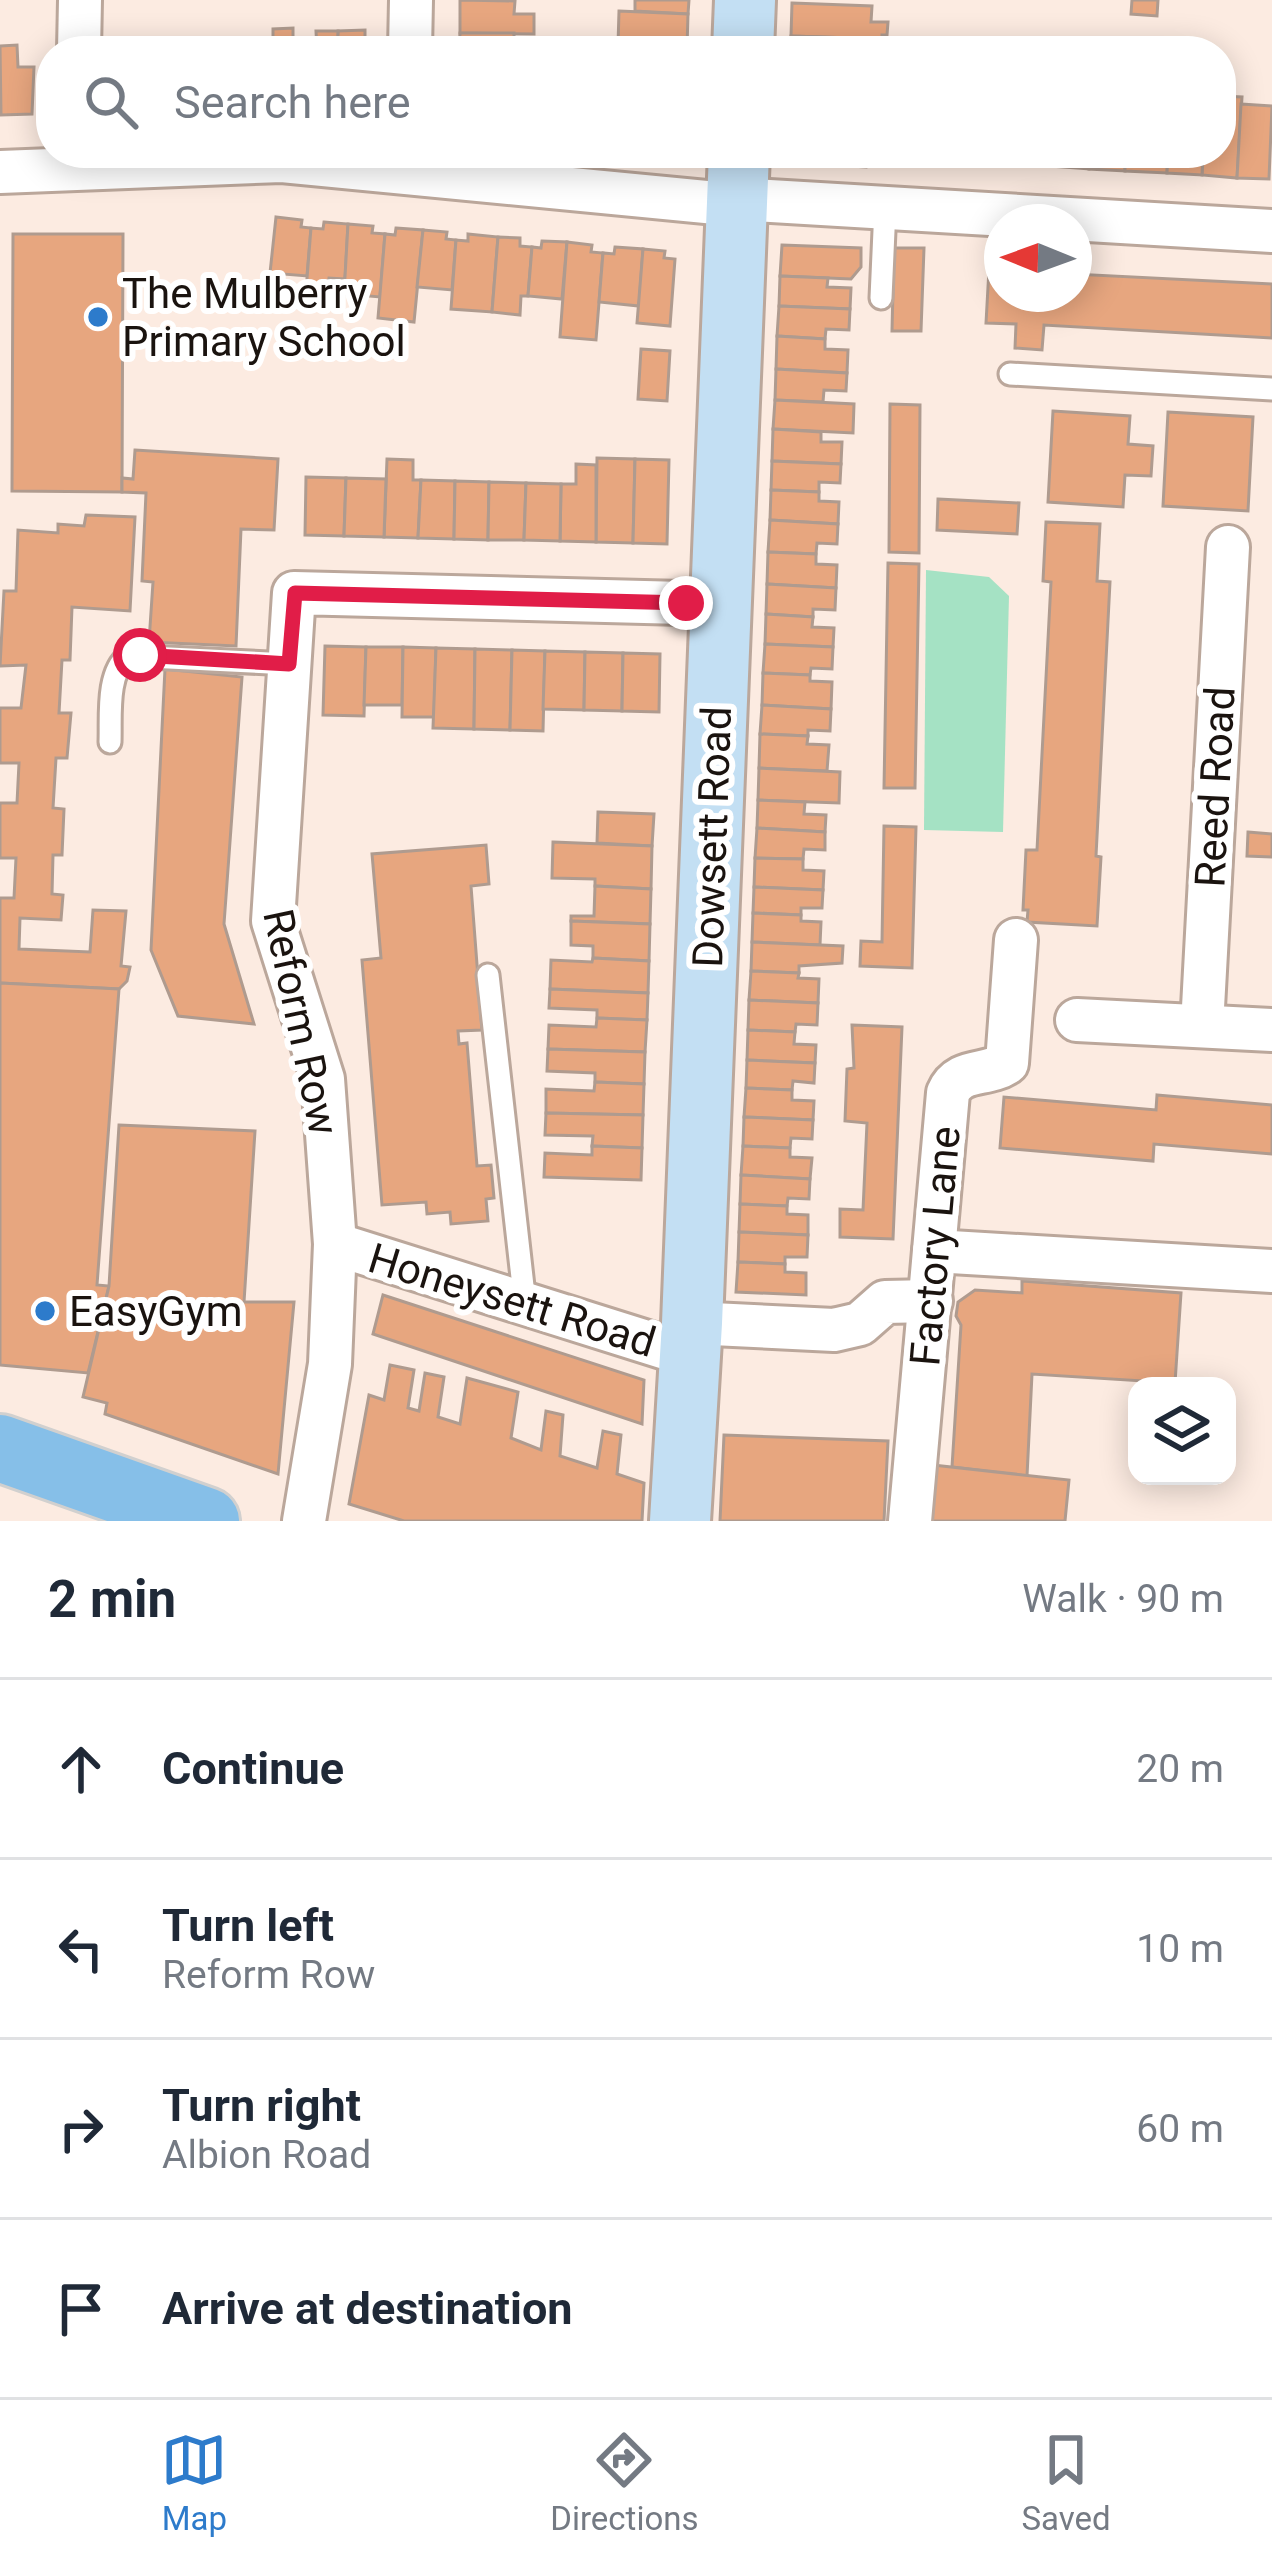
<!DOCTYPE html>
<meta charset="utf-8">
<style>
:root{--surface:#fff;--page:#f6f6f7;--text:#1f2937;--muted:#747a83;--line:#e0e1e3;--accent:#2d7bcb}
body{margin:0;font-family:Roboto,sans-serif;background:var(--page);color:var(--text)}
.controls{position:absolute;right:36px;bottom:36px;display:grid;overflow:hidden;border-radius:24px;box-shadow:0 6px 30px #0003}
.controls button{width:108px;height:108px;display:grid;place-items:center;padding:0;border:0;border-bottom:3px solid var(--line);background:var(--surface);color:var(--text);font:60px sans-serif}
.compass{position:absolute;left:984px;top:204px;width:108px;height:108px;border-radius:50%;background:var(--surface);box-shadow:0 6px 30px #0003;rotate:271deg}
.stop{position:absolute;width:36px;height:36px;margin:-27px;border:9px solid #e11d48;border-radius:50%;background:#fff}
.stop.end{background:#e11d48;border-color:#fff;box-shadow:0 3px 12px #0008}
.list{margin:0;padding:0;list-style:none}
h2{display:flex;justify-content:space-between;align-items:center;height:156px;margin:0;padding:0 48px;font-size:51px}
h2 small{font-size:39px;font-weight:400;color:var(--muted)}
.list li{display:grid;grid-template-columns:78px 1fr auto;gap:36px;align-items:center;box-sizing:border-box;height:180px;padding:0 48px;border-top:3px solid var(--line)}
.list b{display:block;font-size:45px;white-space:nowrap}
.list p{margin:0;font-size:39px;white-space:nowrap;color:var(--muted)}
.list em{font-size:39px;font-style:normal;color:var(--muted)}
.icon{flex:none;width:66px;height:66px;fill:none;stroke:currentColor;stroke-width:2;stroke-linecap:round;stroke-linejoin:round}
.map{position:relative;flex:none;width:1272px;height:1521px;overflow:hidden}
.search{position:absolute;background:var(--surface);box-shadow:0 6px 30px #0003;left:36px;right:36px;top:36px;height:132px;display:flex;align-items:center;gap:30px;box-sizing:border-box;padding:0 42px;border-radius:48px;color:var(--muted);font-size:45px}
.sheet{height:876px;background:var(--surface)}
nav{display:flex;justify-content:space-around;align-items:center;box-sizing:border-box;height:168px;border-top:3px solid var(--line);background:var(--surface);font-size:33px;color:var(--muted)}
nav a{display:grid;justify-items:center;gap:6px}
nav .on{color:var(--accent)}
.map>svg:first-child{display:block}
</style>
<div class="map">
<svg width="1272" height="1521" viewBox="0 0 1272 1521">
<rect width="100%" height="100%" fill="#fcebe1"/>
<path fill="#a5e2c4" d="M 926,570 L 989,577 L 1009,596 L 1003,832 L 924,830 Z"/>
<g fill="#e7a67f" stroke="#af9b8f" stroke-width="3">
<path d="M 460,0 L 515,1 L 514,14 L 534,14 L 534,34 L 460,33 Z"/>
<path d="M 635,0 L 689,0 L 688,14 L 635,11 Z"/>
<path d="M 1132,0 L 1158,0 L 1157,16 L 1131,14 Z"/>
<path d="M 792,3 L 872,6 L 871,22 L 888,22 L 887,35 L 882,35 L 882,39 L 791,36 Z"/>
<path d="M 619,11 L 688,14 L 687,48 L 618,45 Z"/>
<path d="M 293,28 L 293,51 L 273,51 L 273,29 Z"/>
<path d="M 365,30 L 365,51 L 337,51 L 338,31 Z"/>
<path d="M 316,31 L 338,31 L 337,51 L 317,51 Z"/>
<path d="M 460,33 L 514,33 L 514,51 L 459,51 Z"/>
<path d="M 791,36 L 882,39 L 881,50 L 790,51 Z"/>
<path d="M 17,45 L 18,67 L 34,67 L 32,114 L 1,115 L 0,46 Z"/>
<path d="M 1221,96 L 1242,97 L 1237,178 L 1202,175 L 1203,153 L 1221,153 Z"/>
<path d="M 1241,104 L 1272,106 L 1269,179 L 1237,178 Z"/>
<path d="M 786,153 L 867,153 L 866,167 L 795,163 Z"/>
<path d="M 981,153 L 1017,153 L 1016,164 L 981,162 Z"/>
<path d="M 1017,153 L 1052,153 L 1051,166 L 1016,164 Z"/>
<path d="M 1052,153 L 1090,153 L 1089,169 L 1051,166 Z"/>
<path d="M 1090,153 L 1125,153 L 1125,171 L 1089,169 Z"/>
<path d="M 1125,153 L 1168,153 L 1167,173 L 1125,171 Z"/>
<path d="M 1168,153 L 1203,153 L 1202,175 L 1167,173 Z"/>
<path d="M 276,217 L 302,220 L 301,227 L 311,228 L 307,276 L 270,273 Z"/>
<path d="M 324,222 L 348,224 L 345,279 L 329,278 L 327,293 L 306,291 L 311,228 L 323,229 Z"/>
<path d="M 348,224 L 373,226 L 372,233 L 385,234 L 380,297 L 344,294 Z"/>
<path d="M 396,228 L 423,230 L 414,322 L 378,318 L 385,234 L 395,235 Z"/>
<path d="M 423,230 L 447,232 L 446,239 L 456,240 L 452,290 L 417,287 Z"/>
<path d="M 13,234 L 123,234 L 122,492 L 12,491 Z"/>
<path d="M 468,234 L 498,237 L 492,312 L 451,309 L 456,240 L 468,241 Z"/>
<path d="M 498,237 L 520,238 L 520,246 L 532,247 L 528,296 L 521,296 L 520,315 L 492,312 Z"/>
<path d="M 542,241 L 567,242 L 562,299 L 528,296 L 532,247 L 541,248 Z"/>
<path d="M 567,242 L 592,245 L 591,252 L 603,253 L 596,340 L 560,337 Z"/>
<path d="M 782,245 L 861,248 L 861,267 L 851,279 L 780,276 Z"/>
<path d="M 615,247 L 643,249 L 639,306 L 599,302 L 603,253 L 614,254 Z"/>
<path d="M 894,248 L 924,248 L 921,331 L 892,331 Z"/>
<path d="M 643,249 L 665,251 L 664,258 L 675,259 L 670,326 L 637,323 Z"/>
<path d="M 989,269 L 1002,270 L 1002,294 L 1074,294 L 1074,274 L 1272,284 L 1272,338 L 1044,325 L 1042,350 L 1015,348 L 1016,324 L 986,323 Z"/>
<path d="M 780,276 L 828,278 L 827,287 L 851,288 L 850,309 L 779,306 Z"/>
<path d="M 779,306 L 850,309 L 849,330 L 826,329 L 825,339 L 777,336 Z"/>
<path d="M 777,336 L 825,339 L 825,349 L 848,350 L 847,373 L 776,369 Z"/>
<path d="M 641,349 L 670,351 L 667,401 L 638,399 Z"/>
<path d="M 776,369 L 847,373 L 846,391 L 824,390 L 823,402 L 775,400 Z"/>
<path d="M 775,400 L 854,404 L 853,433 L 773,429 Z"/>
<path d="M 890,404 L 920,405 L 919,553 L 889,552 Z"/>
<path d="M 1053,411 L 1130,416 L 1128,444 L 1153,446 L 1151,476 L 1125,475 L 1123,507 L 1048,502 Z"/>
<path d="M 1168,412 L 1253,417 L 1248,511 L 1163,506 Z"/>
<path d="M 773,429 L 821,432 L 821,442 L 842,442 L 841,464 L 772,461 Z"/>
<path d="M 135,450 L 278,459 L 274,530 L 241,529 L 236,646 L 149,642 L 153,582 L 142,581 L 146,493 L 122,492 L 122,478 L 133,479 Z"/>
<path d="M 597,458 L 635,459 L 633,543 L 596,542 Z"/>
<path d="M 387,459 L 413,460 L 413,480 L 421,480 L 418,538 L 384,537 Z"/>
<path d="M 635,459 L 669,460 L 667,544 L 633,543 Z"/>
<path d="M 772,461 L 841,464 L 840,483 L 819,482 L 819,492 L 771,490 Z"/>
<path d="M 576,464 L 596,465 L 596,542 L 560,541 L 561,484 L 576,484 Z"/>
<path d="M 306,477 L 346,478 L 344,536 L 305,535 Z"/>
<path d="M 346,478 L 386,479 L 384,537 L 344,536 Z"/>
<path d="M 421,480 L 455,481 L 454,539 L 418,538 Z"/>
<path d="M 455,481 L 489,482 L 488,540 L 454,539 Z"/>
<path d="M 489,482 L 526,483 L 524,540 L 488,540 Z"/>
<path d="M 526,483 L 561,484 L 560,541 L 524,540 Z"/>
<path d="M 771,490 L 819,492 L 819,501 L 839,502 L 838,524 L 770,520 Z"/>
<path d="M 938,499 L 1019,503 L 1017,534 L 937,530 Z"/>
<path d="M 86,515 L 135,517 L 130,611 L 72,607 L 70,660 L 62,660 L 59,713 L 71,713 L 67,758 L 56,758 L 53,808 L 64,809 L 62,855 L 53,855 L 52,894 L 63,895 L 61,920 L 20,918 L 19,949 L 90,952 L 93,910 L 126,911 L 121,966 L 130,967 L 127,981 L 119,989 L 0,983 L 0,898 L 14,898 L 16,858 L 0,858 L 0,803 L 17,803 L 19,763 L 0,763 L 0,708 L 21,708 L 26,665 L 0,666 L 4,591 L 16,591 L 18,530 L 58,533 L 58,524 L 84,526 Z"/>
<path d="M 770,520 L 838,524 L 837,544 L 817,543 L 816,554 L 768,552 Z"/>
<path d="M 1046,522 L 1100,524 L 1097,581 L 1110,582 L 1096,856 L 1101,857 L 1097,926 L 1027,922 L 1028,910 L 1023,910 L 1026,850 L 1037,850 L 1051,582 L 1043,581 Z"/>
<path d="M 768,552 L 816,554 L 816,564 L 837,565 L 836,588 L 767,584 Z"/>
<path d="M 888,563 L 919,564 L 915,788 L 884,788 Z"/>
<path d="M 767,584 L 836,588 L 835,610 L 813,609 L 813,617 L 766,614 Z"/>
<path d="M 766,614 L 813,617 L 812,627 L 834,628 L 833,647 L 765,644 Z"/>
<path d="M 765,644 L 833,647 L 832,669 L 811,668 L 810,675 L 763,673 Z"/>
<path d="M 325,646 L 366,647 L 364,716 L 323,715 Z"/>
<path d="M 366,647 L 403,647 L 402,705 L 364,705 Z"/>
<path d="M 403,647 L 436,648 L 434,717 L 402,717 Z"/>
<path d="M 436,648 L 475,649 L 474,729 L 433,728 Z"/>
<path d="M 475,649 L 512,650 L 510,730 L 474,729 Z"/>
<path d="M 512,650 L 545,651 L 543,731 L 510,730 Z"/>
<path d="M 545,651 L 585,652 L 584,710 L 543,709 Z"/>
<path d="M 585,652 L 623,653 L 622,711 L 584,710 Z"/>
<path d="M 623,653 L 660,654 L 659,712 L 622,711 Z"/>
<path d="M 165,669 L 242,677 L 224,924 L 254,1024 L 178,1016 L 151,950 Z"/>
<path d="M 763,673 L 810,675 L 810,681 L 832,682 L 831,709 L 762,705 Z"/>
<path d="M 762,705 L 831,709 L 830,731 L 808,730 L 808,736 L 760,734 Z"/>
<path d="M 760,734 L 808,736 L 807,744 L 829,745 L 827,771 L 759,768 Z"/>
<path d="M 759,768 L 840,772 L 839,803 L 758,800 Z"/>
<path d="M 758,800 L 805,802 L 804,814 L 826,815 L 825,832 L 757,828 Z"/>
<path d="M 598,812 L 654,814 L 652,846 L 597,843 Z"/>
<path d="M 884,826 L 916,827 L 912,968 L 860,966 L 861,941 L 882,942 Z"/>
<path d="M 757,828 L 825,832 L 825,850 L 804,849 L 803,859 L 755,858 Z"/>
<path d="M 1248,832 L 1272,834 L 1272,857 L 1247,856 Z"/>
<path d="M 553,842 L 652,846 L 651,889 L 595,886 L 595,879 L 552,878 Z"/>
<path d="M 486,845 L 489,884 L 471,886 L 482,1030 L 458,1031 L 459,1044 L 467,1043 L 477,1166 L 491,1165 L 494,1198 L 486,1199 L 488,1221 L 451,1224 L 450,1212 L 427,1214 L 426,1202 L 382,1205 L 362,960 L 381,958 L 372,854 Z"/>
<path d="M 755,858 L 803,859 L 803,870 L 824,871 L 823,890 L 754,887 Z"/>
<path d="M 595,886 L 651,889 L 650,924 L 571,921 L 571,916 L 594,916 Z"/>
<path d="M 754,887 L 823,890 L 822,908 L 801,908 L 801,915 L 753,913 Z"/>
<path d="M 753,913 L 801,915 L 801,921 L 821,922 L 820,945 L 752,942 Z"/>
<path d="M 571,921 L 650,924 L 649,961 L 593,958 L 593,946 L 571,945 Z"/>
<path d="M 752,942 L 843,946 L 842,963 L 799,966 L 799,973 L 751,971 Z"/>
<path d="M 593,958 L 649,961 L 648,993 L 550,989 L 551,960 L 592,962 Z"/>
<path d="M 751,971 L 799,973 L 798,978 L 819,979 L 818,1003 L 749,1000 Z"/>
<path d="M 0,983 L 119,989 L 97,1285 L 109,1286 L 88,1373 L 0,1365 Z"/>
<path d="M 550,989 L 648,993 L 647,1020 L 597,1018 L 597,1010 L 549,1008 Z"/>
<path d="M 749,1000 L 818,1003 L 817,1025 L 796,1024 L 795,1032 L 748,1030 Z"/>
<path d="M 597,1018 L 647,1020 L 645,1052 L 548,1049 L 549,1025 L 596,1027 Z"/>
<path d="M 852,1025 L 902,1027 L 893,1239 L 840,1237 L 840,1209 L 863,1210 L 867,1123 L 845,1121 L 847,1069 L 854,1068 Z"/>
<path d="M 748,1030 L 795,1032 L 794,1044 L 816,1045 L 815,1063 L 747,1060 Z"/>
<path d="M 548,1049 L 645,1052 L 644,1084 L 595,1082 L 595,1073 L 547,1071 Z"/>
<path d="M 747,1060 L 815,1063 L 814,1083 L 793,1081 L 792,1090 L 746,1088 Z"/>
<path d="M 595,1082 L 644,1084 L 643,1115 L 546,1113 L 546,1089 L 594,1091 Z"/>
<path d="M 746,1088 L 792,1090 L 792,1100 L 814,1101 L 813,1120 L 744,1117 Z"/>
<path d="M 1157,1095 L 1272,1105 L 1272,1154 L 1154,1144 L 1153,1161 L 1000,1148 L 1004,1097 L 1156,1110 Z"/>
<path d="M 546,1113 L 643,1115 L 642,1148 L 592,1146 L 593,1136 L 545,1135 Z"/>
<path d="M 744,1117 L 813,1120 L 812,1139 L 791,1138 L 790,1148 L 743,1146 Z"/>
<path d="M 119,1125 L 255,1131 L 244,1302 L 294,1302 L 278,1474 L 105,1414 L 107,1403 L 83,1397 L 109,1286 Z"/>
<path d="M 592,1146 L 642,1148 L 641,1180 L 544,1177 L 545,1153 L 592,1155 Z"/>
<path d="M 743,1146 L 790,1148 L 790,1157 L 812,1158 L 810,1179 L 741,1175 Z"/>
<path d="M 741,1175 L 810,1179 L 809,1199 L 788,1198 L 787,1206 L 740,1204 Z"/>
<path d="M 740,1204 L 787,1206 L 787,1214 L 808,1215 L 808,1235 L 739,1232 Z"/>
<path d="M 739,1232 L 808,1235 L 807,1257 L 785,1257 L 785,1264 L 738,1262 Z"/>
<path d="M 738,1262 L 785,1264 L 785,1272 L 806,1273 L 806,1295 L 736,1292 Z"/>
<path d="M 1022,1281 L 1181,1293 L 1175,1383 L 1032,1374 L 1027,1476 L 952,1467 L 961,1325 L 956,1316 L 958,1302 L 975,1290 L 1022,1293 Z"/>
<path d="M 383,1295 L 644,1380 L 642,1424 L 373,1334 Z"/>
<path d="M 390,1365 L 414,1370 L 408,1408 L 419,1411 L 425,1373 L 444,1377 L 438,1417 L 460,1424 L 467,1378 L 518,1392 L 511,1438 L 541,1450 L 546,1411 L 563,1415 L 560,1456 L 597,1468 L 603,1431 L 621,1435 L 617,1474 L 644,1483 L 642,1521 L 404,1521 L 349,1504 L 369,1395 L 384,1400 Z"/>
<path d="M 724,1435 L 888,1441 L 884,1521 L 720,1521 Z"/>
<path d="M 933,1465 L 1069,1480 L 1065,1521 L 926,1521 Z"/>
</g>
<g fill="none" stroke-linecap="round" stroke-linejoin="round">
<defs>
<g id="lane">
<path d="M 881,298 L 885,208"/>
<path d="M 1010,374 L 1272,389"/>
<path d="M 110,742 C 111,717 106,673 128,656 L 289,664"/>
<path d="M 488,975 L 525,1304"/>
</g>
<g id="street">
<path d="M 79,51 L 80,0"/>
<path d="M 410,51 L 411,0"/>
<path d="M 0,172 L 282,161 L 737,205"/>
<path d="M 737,199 L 1272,231"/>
<path d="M 1077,1020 L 1272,1030"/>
<path d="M 1202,1026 L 1228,547"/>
<path d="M 335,1244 L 688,1355"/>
<path d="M 934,1251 L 1272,1271"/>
<path d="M 692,1323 L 834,1330 L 860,1324 L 885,1302 L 931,1301"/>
<path d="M 304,1521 L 330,1364 L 335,1244 L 323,1079 L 273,921 L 294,593 L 722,604"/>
<path d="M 910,1521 L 948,1093 C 959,1067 986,1077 1007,1063 L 1016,940"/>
</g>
<g id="secondary">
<path d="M 743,51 L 745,0"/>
<path d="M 680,1521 L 692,1323 L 739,153"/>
</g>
<path id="primary" d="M 0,1448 L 206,1521"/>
</defs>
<use href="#lane" stroke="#bba79b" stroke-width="27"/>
<use href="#street" stroke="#bba79b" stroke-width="48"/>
<use href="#secondary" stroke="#bba79b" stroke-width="66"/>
<use href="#primary" stroke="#d1d0cf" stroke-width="72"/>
<use href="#lane" stroke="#fff" stroke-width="21"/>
<use href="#street" stroke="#fff" stroke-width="42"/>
<use href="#secondary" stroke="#c3dff3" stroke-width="60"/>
<use href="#primary" stroke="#86bfe8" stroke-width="66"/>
</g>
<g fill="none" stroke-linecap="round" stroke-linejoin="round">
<path stroke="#e11d48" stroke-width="15" d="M 140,655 L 289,664 L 295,593 L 686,603"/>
</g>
<g fill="#2d7bcb" stroke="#fff" stroke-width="4.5">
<circle cx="98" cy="317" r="12"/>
<circle cx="45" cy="1311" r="12"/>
</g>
<g text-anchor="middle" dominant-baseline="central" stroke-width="12" stroke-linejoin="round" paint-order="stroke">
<g font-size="42" fill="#1a130f" stroke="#fff" text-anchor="start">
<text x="122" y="293">The Mulberry<tspan x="122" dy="48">Primary School</tspan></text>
<text x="69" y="1311">EasyGym</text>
</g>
<g font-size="42" fill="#1a130f" stroke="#fff">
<text transform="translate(1215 787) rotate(-87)">Reed Road</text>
<text transform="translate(712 837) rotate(-88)">Dowsett Road</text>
<text transform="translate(301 1022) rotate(78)">Reform Row</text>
<text transform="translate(935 1246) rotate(-85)">Factory Lane</text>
<text transform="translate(512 1300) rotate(17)">Honeysett Road</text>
</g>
</g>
</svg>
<div class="controls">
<button><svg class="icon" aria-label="layers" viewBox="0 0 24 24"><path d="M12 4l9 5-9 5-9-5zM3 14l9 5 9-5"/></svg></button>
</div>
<svg class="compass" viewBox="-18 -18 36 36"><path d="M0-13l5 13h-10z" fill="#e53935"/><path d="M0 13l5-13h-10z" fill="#747a83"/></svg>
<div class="stop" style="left:140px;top:655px"></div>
<div class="stop end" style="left:686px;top:603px"></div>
<div class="search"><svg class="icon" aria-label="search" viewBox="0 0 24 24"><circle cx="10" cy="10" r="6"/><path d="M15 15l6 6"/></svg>Search here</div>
</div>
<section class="sheet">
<h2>2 min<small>Walk · 90 m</small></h2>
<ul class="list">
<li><svg class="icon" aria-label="ahead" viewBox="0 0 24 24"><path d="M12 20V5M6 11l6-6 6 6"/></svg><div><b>Continue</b></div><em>20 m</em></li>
<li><svg class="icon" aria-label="left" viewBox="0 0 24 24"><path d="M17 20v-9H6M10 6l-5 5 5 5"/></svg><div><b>Turn left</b><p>Reform Row</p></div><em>10 m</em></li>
<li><svg class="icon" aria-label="right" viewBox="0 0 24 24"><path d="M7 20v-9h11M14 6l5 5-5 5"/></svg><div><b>Turn right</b><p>Albion Road</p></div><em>60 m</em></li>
<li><svg class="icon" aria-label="arrive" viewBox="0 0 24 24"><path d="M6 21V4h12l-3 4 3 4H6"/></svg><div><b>Arrive at destination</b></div></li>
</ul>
</section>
<nav>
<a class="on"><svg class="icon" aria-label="map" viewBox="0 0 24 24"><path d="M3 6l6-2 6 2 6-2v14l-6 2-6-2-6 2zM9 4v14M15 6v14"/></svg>Map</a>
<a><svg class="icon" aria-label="directions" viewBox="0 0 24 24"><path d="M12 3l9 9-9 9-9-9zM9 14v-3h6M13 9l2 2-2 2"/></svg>Directions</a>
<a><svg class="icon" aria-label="saved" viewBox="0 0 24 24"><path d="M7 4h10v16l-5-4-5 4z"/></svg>Saved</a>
</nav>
